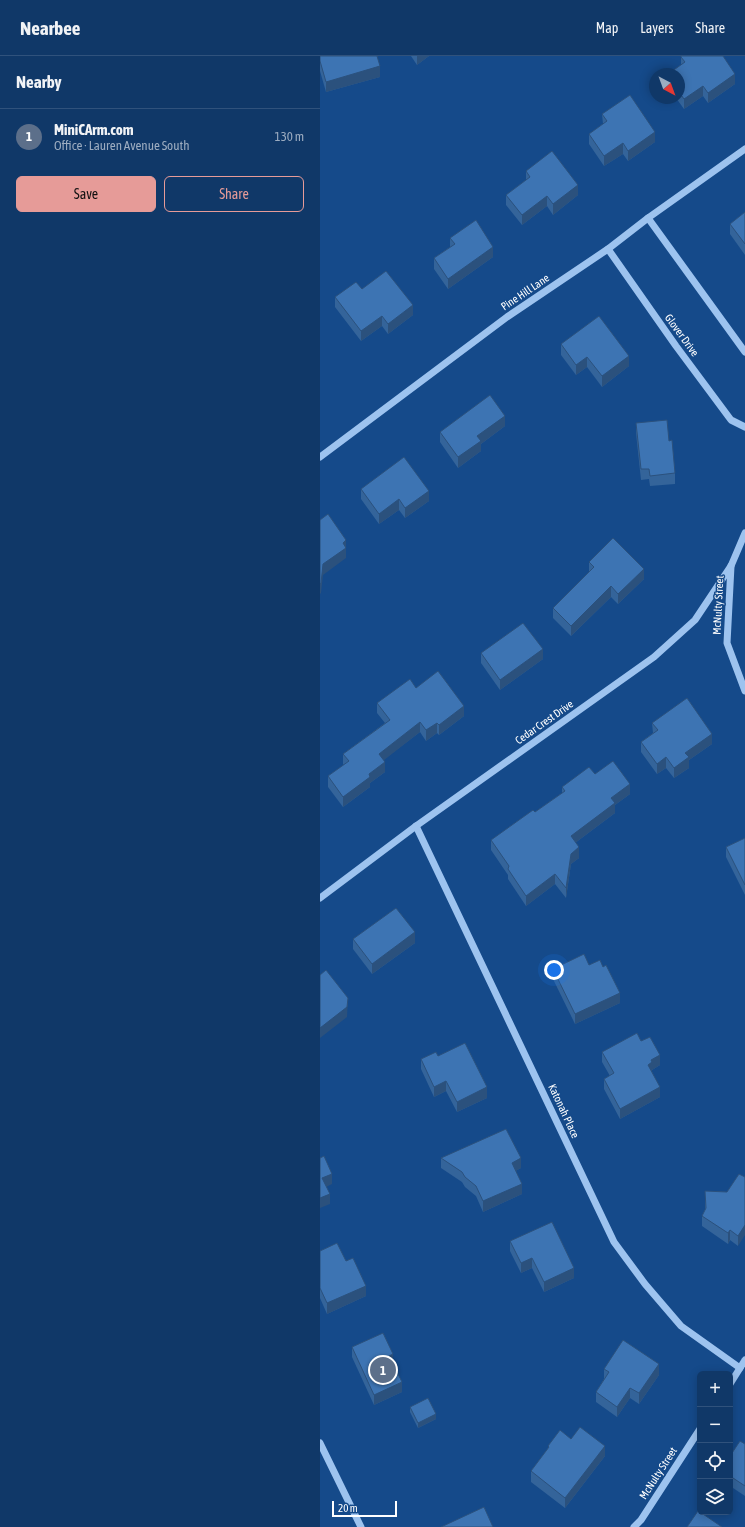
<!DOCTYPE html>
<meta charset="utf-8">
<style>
:root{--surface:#103868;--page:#1e4371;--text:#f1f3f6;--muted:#9cacc0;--line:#30527c;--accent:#e69b98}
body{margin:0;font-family:"Asap Condensed",sans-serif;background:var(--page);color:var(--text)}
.controls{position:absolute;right:12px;bottom:12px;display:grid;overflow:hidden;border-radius:6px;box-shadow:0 2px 10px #0003}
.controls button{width:36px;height:36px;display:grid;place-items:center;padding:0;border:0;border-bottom:1px solid var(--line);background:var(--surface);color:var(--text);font:20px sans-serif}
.compass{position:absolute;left:329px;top:12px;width:36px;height:36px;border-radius:50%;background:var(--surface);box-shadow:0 2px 10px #0003;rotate:139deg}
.scale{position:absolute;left:12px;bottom:10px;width:65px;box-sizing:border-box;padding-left:4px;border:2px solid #fff;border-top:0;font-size:11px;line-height:14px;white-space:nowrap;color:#fff;-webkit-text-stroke:3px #154a8a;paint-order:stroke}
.you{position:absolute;left:234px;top:914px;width:14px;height:14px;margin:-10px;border:3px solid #fff;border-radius:50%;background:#1a73e8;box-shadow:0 0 0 6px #1a73e833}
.badge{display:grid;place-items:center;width:26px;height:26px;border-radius:50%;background:var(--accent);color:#fff;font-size:13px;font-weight:700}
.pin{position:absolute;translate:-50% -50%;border:2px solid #fff;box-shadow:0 1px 4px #0006}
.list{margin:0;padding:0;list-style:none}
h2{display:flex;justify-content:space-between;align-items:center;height:52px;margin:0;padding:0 16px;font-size:17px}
h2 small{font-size:13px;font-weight:400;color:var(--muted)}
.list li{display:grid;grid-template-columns:26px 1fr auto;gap:12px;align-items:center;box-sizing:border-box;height:56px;padding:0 16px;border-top:1px solid var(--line)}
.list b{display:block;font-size:15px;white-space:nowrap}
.list p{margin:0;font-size:13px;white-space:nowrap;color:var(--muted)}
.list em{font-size:13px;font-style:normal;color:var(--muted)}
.actions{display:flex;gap:8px;padding:12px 16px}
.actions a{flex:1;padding:9px 0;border:1px solid var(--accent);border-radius:6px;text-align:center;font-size:14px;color:var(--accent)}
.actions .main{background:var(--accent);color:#111}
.icon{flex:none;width:22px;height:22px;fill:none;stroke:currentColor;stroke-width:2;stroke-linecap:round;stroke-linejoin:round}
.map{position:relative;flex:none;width:425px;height:1471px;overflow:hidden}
header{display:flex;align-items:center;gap:24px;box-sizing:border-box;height:56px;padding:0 20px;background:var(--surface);border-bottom:1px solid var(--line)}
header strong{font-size:19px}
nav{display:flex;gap:22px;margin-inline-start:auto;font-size:14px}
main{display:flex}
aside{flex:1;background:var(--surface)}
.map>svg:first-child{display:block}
</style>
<header>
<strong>Nearbee</strong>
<nav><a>Map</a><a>Layers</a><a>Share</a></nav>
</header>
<main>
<aside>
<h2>Nearby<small></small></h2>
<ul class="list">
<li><span class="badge" style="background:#5c6f8a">1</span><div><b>MiniCArm.com</b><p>Office · Lauren Avenue South</p></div><em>130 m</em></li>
</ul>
<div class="actions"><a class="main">Save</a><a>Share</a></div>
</aside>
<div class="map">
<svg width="425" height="1471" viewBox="0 0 425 1471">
<rect width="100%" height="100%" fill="#154a8a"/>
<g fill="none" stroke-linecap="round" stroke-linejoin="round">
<g stroke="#9dc3ef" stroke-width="7">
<path d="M 328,162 L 425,296"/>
<path d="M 288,193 L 356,290 L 411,364 L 425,371"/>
<path d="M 0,401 L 187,261 L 288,193 L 328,162 L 425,93"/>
<path d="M 411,510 L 407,587 L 425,635"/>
<path d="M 96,770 L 294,1186 L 325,1228 L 361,1270 L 420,1312"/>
<path d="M 0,842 L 96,770 L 334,601 L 375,564 L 411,510 L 425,477"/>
<path d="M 410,1328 L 425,1304"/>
<path d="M 0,1387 L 41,1471"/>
<path d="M 314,1471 L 321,1464 L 380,1373"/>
</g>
</g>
<g fill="#34649a">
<path d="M 0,0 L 60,21 L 6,36 L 0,15 Z"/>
<path d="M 91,0 L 109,0 L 97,9 Z"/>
<path d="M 361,1 L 415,28 L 388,47 L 383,40 L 364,53 L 356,42 L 359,42 L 359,18 L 361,9 Z"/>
<path d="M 282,58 L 335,86 L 308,105 L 303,98 L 284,110 L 269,88 L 269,78 L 283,68 Z"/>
<path d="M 206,115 L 258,139 L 233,159 L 227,150 L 202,169 L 186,149 L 186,139 L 206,124 Z"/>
<path d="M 425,156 L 425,199 L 410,178 L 410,168 Z"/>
<path d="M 130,182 L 173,201 L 128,233 L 114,213 L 114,202 L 130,191 Z"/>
<path d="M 42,233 L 93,259 L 68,278 L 62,270 L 41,285 L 15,251 L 15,241 Z"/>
<path d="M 241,288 L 309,310 L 282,331 L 267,311 L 256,319 L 241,299 Z"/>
<path d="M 316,367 L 349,385 L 355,417 L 355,428 L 330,430 L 329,423 L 321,424 L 316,377 Z"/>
<path d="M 185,370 L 161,388 L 161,395 L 138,412 L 120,386 L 120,376 Z"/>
<path d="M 41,433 L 109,445 L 85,462 L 79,454 L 59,468 L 41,443 Z"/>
<path d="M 269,506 L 324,523 L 298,548 L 291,541 L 251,580 L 233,562 L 233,552 L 269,516 Z"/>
<path d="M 161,597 L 223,603 L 180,634 L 161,607 Z"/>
<path d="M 96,632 L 144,660 L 119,679 L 117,677 L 106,685 L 100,676 L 63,704 L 65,716 L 50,727 L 50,731 L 23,751 L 8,731 L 8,720 L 24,709 L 23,708 L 23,698 L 65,667 L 57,657 L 57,647 Z"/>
<path d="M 332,667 L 392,688 L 369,704 L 369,712 L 354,722 L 346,712 L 337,718 L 321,696 L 321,686 L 333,677 Z"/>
<path d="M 275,718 L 310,738 L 295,749 L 295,757 L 255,787 L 259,802 L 251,808 L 246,842 L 235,828 L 206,850 L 188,823 L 188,819 L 171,794 L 171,784 L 215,756 L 242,737 L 242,731 Z"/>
<path d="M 425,782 L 425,839 L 406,801 L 406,791 Z"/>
<path d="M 33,883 L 95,887 L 52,918 L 33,893 Z"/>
<path d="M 269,909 L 300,947 L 255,968 L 233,923 L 233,913 Z"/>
<path d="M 321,985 L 340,1009 L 332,1014 L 332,1016 L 340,1041 L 300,1063 L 284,1033 L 284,1023 L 290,1020 L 282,1006 L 282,996 Z"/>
<path d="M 118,1000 L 167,1042 L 137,1056 L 126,1035 L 114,1041 L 101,1013 L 101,1003 Z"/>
<path d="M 121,1102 L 201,1112 L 195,1115 L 202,1138 L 163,1156 L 156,1140 L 145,1131 L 142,1126 L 121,1112 Z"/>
<path d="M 419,1118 L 418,1190 L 410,1184 L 408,1188 L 382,1170 L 382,1160 L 385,1154 L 385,1135 L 407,1136 Z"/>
<path d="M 190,1185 L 254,1222 L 224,1236 L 212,1212 L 201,1217 L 190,1195 Z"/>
<path d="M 0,1195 L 26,1205 L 46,1240 L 7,1258 L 0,1242 Z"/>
<path d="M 32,1291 L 73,1308 L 82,1336 L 54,1349 L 32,1301 Z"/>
<path d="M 284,1313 L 339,1319 L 319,1348 L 310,1342 L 297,1361 L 276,1346 L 276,1336 L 284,1323 Z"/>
<path d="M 90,1351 L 116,1363 L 98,1372 L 90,1356 Z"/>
<path d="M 425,1388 L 425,1440 L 410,1430 L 410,1400 Z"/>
<path d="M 228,1390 L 285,1400 L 245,1452 L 211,1426 L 211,1415 L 228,1393 Z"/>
</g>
<g fill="#2b517d">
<path d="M 97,0 L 109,0 L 97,9 Z"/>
<path d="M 60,10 L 60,21 L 6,36 L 6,26 Z"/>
<path d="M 415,18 L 415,28 L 388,47 L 388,37 Z"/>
<path d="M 383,30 L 383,40 L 364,53 L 364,43 Z"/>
<path d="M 335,76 L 335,86 L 308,105 L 308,95 Z"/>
<path d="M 303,87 L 303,98 L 284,110 L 284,100 Z"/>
<path d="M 258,129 L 258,139 L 233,159 L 233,148 Z"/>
<path d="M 227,140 L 227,150 L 202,169 L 202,159 Z"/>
<path d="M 173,191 L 173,201 L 128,233 L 128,223 Z"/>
<path d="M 93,249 L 93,259 L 68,278 L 68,268 Z"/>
<path d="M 62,260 L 62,270 L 41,285 L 41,275 Z"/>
<path d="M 309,300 L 309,310 L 282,331 L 282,320 Z"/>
<path d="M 267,301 L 267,311 L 256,319 L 256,309 Z"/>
<path d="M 185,360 L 185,370 L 161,388 L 161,395 L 138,412 L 138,401 L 157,380 Z"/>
<path d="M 109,435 L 109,445 L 85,462 L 85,452 Z"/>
<path d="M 79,443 L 79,454 L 59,468 L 59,458 Z"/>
<path d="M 26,484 L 26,502 L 3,519 L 1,537 L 0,538 L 0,528 L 3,508 L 23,487 Z"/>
<path d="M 324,513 L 324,523 L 298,548 L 298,538 Z"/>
<path d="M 291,530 L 291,541 L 251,580 L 251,570 Z"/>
<path d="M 223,593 L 223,603 L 180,634 L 180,624 Z"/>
<path d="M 144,650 L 144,660 L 119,679 L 119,669 Z"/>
<path d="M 100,666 L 100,676 L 59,708 L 59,698 Z"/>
<path d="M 117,667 L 117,677 L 106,685 L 106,674 Z"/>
<path d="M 392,678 L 392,688 L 369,704 L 369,712 L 354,722 L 354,712 L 365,697 Z"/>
<path d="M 346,701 L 346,712 L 337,718 L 337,708 Z"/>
<path d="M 65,706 L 65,716 L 50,727 L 50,731 L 23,751 L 23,741 L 49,718 Z"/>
<path d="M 310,728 L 310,738 L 295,749 L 295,757 L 251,790 L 251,780 L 291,742 Z"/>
<path d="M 259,791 L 259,802 L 251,808 L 246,842 L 246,832 L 251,798 Z"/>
<path d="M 235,818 L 235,828 L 206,850 L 206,840 Z"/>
<path d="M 95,876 L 95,887 L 52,918 L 52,908 Z"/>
<path d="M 300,937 L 300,947 L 255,968 L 255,958 Z"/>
<path d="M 28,942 L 27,961 L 0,982 L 0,972 Z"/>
<path d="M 340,999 L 340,1009 L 332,1014 L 332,1016 L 328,1009 L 331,1004 Z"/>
<path d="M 126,1025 L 126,1035 L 114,1041 L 114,1031 Z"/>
<path d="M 167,1031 L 167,1042 L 137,1056 L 137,1046 Z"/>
<path d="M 340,1031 L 340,1041 L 300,1063 L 300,1053 Z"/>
<path d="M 201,1102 L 201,1112 L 192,1117 L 192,1107 Z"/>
<path d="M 12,1118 L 12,1128 L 2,1133 L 2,1122 Z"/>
<path d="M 202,1128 L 202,1138 L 163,1156 L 163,1145 Z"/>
<path d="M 10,1138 L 10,1148 L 0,1152 L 0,1142 Z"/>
<path d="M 425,1169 L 425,1179 L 418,1190 L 418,1180 Z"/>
<path d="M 410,1174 L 410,1184 L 408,1188 L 408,1177 Z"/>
<path d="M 212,1202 L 212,1212 L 201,1217 L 201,1207 Z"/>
<path d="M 254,1212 L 254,1222 L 224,1236 L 224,1226 Z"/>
<path d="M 46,1230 L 46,1240 L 7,1258 L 7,1247 Z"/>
<path d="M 73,1298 L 73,1308 L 69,1300 Z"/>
<path d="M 339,1308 L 339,1319 L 319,1348 L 319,1337 Z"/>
<path d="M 82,1326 L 82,1336 L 54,1349 L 54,1339 Z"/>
<path d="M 310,1332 L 310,1342 L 297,1361 L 297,1351 Z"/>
<path d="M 116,1358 L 116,1363 L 98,1372 L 98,1367 Z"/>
<path d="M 285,1390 L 285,1400 L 245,1452 L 245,1442 Z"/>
</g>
<g fill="#3d74b3" stroke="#2b517d">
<path d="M 0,0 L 57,0 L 60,10 L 6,26 L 0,5 Z"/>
<path d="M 361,0 L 403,0 L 415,18 L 388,37 L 383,30 L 364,43 L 359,36 L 359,18 L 348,18 L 365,6 L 361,1 Z"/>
<path d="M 310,39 L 335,76 L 308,95 L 303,87 L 284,100 L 269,78 L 287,65 L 282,58 Z"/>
<path d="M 232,95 L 258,129 L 233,148 L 227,140 L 202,159 L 186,139 L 210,121 L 206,115 Z"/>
<path d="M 425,156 L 425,188 L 410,168 Z"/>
<path d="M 156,164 L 173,191 L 128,223 L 114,202 L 135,188 L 130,182 Z"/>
<path d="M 66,215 L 93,249 L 68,268 L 62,260 L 41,275 L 15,241 L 36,226 L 42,233 Z"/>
<path d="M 279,260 L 309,300 L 282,320 L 267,301 L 256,309 L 241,288 Z"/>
<path d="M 170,339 L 185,360 L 157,380 L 161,385 L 138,401 L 120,376 Z"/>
<path d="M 347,364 L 349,385 L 352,384 L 355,417 L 330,420 L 329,413 L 321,413 L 316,367 Z"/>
<path d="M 84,401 L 109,435 L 85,452 L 79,443 L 59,458 L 41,433 Z"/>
<path d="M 8,458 L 26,484 L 23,487 L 26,492 L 3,508 L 1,527 L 0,528 L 0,464 Z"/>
<path d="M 293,482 L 324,513 L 298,538 L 291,530 L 251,570 L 233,552 L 274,511 L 269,506 Z"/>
<path d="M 203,567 L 223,593 L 180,624 L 161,597 Z"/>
<path d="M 118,615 L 144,650 L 119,669 L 117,667 L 106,674 L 100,666 L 59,698 L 65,706 L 49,718 L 50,721 L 23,741 L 8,720 L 29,705 L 23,698 L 70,664 L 57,647 L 90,623 L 96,632 Z"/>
<path d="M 367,642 L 392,678 L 365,697 L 369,701 L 354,712 L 346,701 L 337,708 L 321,686 L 338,674 L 332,667 Z"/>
<path d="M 293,705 L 310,728 L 291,742 L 295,747 L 251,780 L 259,791 L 251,798 L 246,832 L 235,818 L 206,840 L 188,813 L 189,810 L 171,784 L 213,754 L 215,756 L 245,735 L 242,731 L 269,711 L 275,718 Z"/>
<path d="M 425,782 L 425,829 L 406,791 Z"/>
<path d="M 76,852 L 95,876 L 52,908 L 33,883 Z"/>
<path d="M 264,898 L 269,909 L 280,904 L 283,911 L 286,909 L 300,937 L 255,958 L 233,913 Z"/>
<path d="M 6,914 L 28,942 L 27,951 L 0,972 L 0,919 Z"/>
<path d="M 317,977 L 321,985 L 330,981 L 340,999 L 331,1004 L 332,1006 L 328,1009 L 340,1031 L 300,1053 L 284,1023 L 294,1017 L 282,996 Z"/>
<path d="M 145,987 L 167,1031 L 137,1046 L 126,1025 L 114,1031 L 101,1003 L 116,996 L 118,1000 Z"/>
<path d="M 186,1073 L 201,1102 L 192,1107 L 202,1128 L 163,1145 L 156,1130 L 145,1121 L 142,1116 L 121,1102 Z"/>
<path d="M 4,1100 L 12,1118 L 2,1122 L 10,1138 L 0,1142 L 0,1102 Z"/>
<path d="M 419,1118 L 425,1121 L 425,1169 L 418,1180 L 410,1174 L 408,1177 L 382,1160 L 386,1152 L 385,1135 L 407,1136 Z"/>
<path d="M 232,1166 L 254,1212 L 224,1226 L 212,1202 L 201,1207 L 190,1185 Z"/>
<path d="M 17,1187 L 26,1205 L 33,1202 L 46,1230 L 7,1247 L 0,1232 L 0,1195 Z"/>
<path d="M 63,1277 L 73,1298 L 69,1300 L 82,1326 L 54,1339 L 32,1291 Z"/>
<path d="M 303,1284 L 339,1308 L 319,1337 L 310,1332 L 297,1351 L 276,1336 L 289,1316 L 284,1313 Z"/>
<path d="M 108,1342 L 116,1358 L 98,1367 L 90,1351 Z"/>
<path d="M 260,1371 L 285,1390 L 245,1442 L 211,1415 L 229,1391 L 228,1390 L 240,1374 L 251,1383 Z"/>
<path d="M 420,1385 L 425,1388 L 425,1430 L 410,1420 L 410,1400 Z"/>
<path d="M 164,1451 L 173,1471 L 121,1471 Z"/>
<path d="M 378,1455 L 380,1456 L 402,1471 L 367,1471 Z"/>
</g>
<g text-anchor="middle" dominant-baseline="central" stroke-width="3" stroke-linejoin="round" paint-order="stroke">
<g font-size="11" fill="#fff" stroke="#154a8a">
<text transform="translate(205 236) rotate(-34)">Pine Hill Lane</text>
<text transform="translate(362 279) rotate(54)">Glover Drive</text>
<text transform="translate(398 549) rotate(-87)">McNulty Street</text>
<text transform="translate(224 666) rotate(-35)">Cedar Crest Drive</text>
<text transform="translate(244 1055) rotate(65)">Katonah Place</text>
<text transform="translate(338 1417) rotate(-57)">McNulty Street</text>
</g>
</g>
</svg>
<div class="controls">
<button>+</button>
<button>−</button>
<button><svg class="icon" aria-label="locate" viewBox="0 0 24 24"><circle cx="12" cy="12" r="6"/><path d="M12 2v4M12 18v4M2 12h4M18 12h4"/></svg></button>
<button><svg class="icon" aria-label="layers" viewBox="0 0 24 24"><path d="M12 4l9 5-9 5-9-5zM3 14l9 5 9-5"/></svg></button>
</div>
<svg class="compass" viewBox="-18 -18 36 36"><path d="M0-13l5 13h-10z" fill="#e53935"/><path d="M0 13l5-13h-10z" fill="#9cacc0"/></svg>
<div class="scale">20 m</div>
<div class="you"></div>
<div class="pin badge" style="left:63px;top:1314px;background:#5c6f8a">1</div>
</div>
</main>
